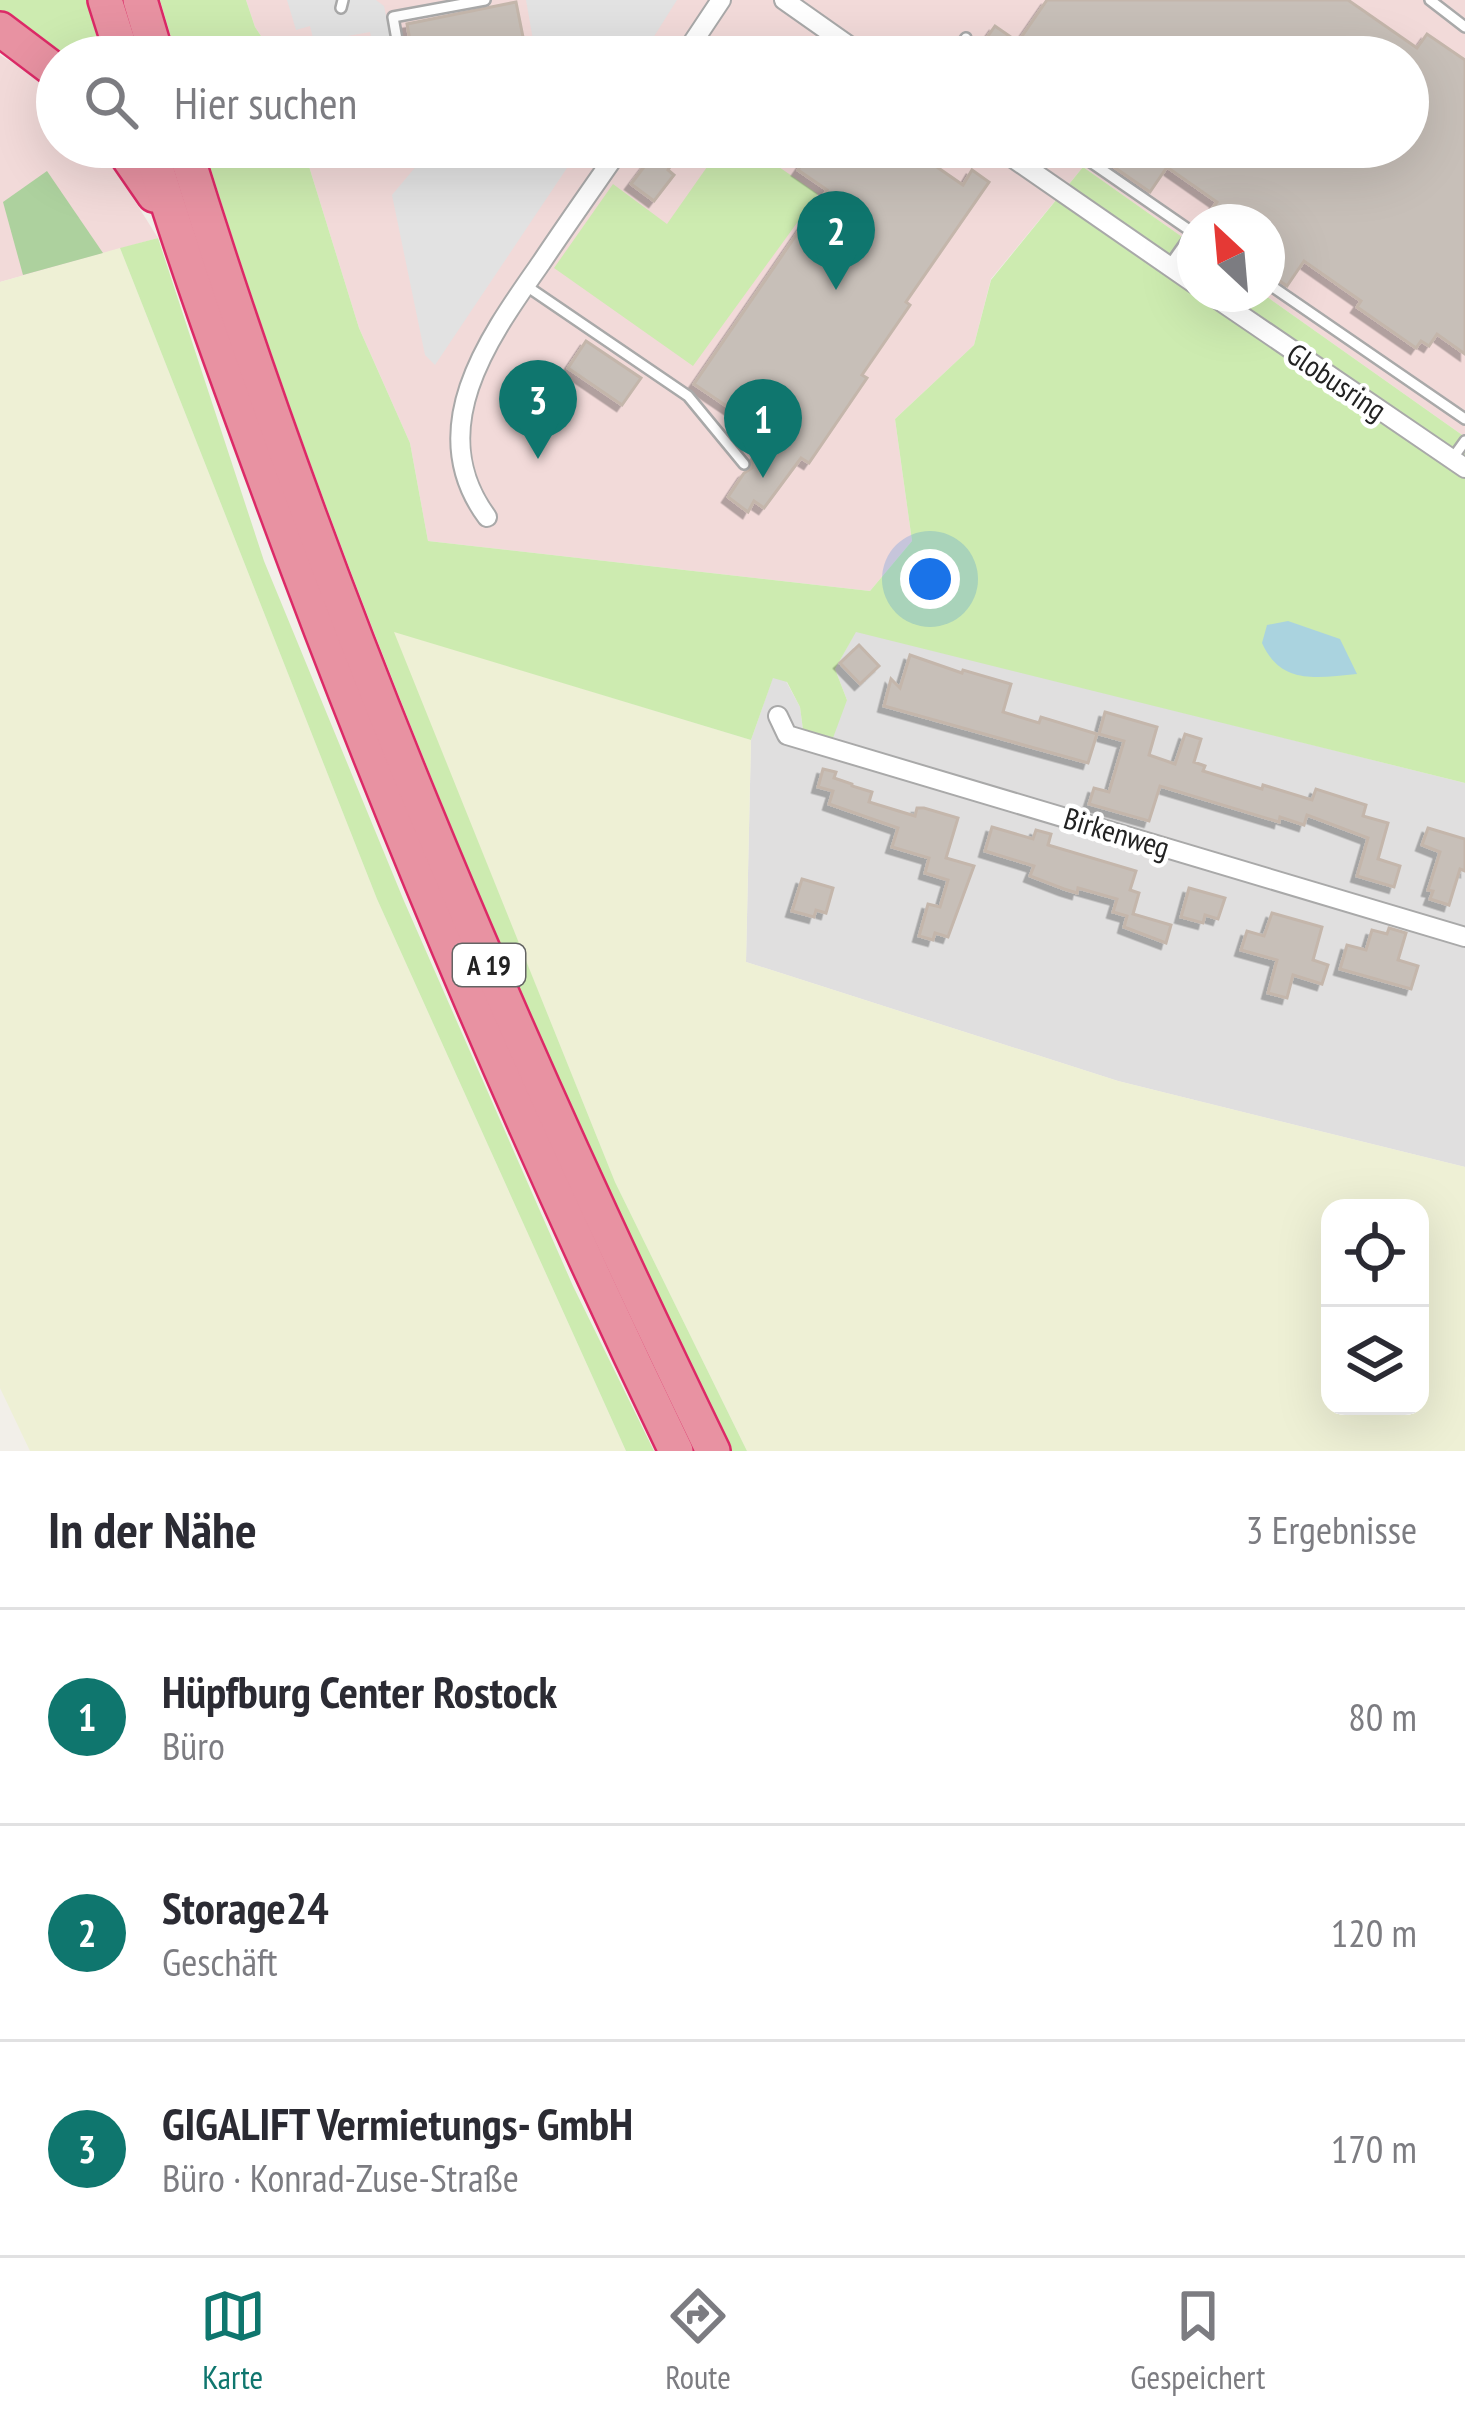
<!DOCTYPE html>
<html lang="de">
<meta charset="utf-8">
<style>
:root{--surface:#fff;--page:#f7f7f7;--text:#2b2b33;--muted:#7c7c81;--line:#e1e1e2;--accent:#0f766e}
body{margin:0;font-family:"PT Sans Narrow",sans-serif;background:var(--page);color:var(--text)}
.controls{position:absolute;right:36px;bottom:36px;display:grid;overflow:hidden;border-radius:24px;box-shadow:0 12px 48px #0002}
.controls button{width:108px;height:108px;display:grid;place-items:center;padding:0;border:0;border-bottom:3px solid var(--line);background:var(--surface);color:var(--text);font:60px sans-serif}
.compass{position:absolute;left:1177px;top:204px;width:108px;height:108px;border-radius:50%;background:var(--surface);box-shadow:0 12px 48px #0002;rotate:334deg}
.you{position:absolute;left:930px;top:579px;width:42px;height:42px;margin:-30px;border:9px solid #fff;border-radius:50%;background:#1a73e8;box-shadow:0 0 0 18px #1a73e833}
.badge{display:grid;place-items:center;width:78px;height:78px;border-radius:50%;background:var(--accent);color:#fff;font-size:39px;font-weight:700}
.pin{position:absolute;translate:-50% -99px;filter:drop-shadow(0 3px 6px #0008)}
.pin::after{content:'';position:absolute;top:63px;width:42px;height:36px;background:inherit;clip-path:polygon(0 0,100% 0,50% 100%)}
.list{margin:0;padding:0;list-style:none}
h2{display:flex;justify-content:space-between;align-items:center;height:156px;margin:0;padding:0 48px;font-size:51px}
h2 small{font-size:39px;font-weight:400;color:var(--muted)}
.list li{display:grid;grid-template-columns:78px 1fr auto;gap:36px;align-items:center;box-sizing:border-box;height:216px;padding:0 48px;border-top:3px solid var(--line)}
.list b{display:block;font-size:45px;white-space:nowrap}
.list p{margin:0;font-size:39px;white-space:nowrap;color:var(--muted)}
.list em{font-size:39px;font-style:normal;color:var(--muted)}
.icon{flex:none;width:66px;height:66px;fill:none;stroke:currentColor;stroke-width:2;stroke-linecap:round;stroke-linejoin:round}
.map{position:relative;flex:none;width:1465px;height:1451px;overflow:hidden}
.search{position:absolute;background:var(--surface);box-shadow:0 12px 48px #0002;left:36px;right:36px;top:36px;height:132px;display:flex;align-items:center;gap:30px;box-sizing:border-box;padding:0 42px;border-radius:66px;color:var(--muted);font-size:45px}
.sheet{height:804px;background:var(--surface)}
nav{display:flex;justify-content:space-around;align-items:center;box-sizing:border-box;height:168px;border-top:3px solid var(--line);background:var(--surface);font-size:33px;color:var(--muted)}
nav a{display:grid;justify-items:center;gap:6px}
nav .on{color:var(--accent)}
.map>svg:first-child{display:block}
</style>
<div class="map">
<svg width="1465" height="1451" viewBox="0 0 1465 1451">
<defs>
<filter id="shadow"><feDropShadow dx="-5.5" dy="5.5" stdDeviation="0" flood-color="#0004"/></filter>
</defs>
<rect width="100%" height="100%" fill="#f2efe9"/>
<path fill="#e0dfdf" d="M 856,631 L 1465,783 L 1465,1167 L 1118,1081 L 746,962 L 751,740 L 773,677 L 786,681 L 800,707 L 803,730 L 847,700 L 835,669 Z"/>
<g fill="#f2dad9">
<path d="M 246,0 L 1465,0 L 1465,437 L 1263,294 L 1267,294 L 1267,222 L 1195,222 L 1195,246 L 1083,167 L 991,279 L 974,345 L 895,419 L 912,541 L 870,591 L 428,541 L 410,443 L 359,328 L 303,147 L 1408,147 L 1408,57 L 275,57 L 255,27 Z"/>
<path d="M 0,55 L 38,78 L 57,99 L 57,147 L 101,147 L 158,238 L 0,282 Z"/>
</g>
<g fill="#eef0d5" fill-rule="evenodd">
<path d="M 120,248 L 377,899 L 626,1451 L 30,1451 L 0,1388 L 0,282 Z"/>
<path d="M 393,631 L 751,740 L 746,962 L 1118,1081 L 1465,1167 L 1465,1451 L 747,1451 L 615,1182 ZM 1330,1208 L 1420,1208 L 1420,1406 L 1330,1406 Z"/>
</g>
<g fill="#cdebb0">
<path d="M 0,0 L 86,0 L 103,57 L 57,57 L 0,19 Z"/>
<path d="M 160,0 L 246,0 L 255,27 L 275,57 L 177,57 Z"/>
<path d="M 204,147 L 303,147 L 359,328 L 410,443 L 428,541 L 870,591 L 912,541 L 895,419 L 974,345 L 991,280 L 1083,167 L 1195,246 L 1195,294 L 1263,294 L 1465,437 L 1465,783 L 856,632 L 835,669 L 847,700 L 833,738 L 803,730 L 800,707 L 787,682 L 773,678 L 751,740 L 394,632 L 615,1182 L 747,1451 L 731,1451 C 617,1223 516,990 422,754 C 342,554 267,353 204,147 Z"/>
<path d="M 721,147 L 750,147 L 818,194 L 693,366 L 554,268 L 613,184 L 667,224 Z"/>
<path d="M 158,238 L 264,561 L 404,901 L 573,1286 L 654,1451 L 626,1451 L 377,899 L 120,248 Z"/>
</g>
<path fill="#add19e" d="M 47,171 L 103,253 L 23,275 L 3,202 Z"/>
<g fill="#e2e2e2">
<path d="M 287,0 L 376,0 L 384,6 L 393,49 L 375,53 L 370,32 L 314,42 L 310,26 L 296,30 Z"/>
<path d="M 526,0 L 677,0 L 641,57 L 536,57 Z"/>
<path d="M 455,147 L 575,147 L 575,156 L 435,365 L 425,355 L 392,195 L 428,152 Z"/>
</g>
<path fill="#aad3df" d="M 1288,621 L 1340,639 L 1357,674 C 1316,678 1281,685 1262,643 L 1267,625 Z"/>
<g fill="#c7bfb8" stroke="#c4b6ab" stroke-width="3" filter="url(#shadow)">
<path d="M 1047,0 L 1348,0 L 1417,48 L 1427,34 L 1465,60 L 1465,354 L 1437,334 L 1429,346 L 1421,341 L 1416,348 L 1357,307 L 1361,301 L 1304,261 L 1287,286 L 1267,272 L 1267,222 L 1222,222 L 1209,213 L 1217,202 L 1167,167 L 1150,192 L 1085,147 L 1408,147 L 1408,57 L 973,57 L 995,26 L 1018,42 Z"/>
<path d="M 516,2 L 527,57 L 413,57 L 407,24 Z"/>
<path d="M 659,147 L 671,147 L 679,153 L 668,170 L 674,175 L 654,201 L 631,184 Z"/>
<path d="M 834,147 L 850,155 L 856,147 L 908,147 L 963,185 L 972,170 L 989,182 L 906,302 L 910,305 L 862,375 L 867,378 L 809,463 L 801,458 L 764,508 L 754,501 L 748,512 L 728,497 L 744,473 L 752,468 L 752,461 L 771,436 L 694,384 L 827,190 L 798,170 L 807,157 L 821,166 Z"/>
<path d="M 586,341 L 641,378 L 622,405 L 568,368 Z"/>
<path d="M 859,645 L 879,666 L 860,684 L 840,663 Z"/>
<path d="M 910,655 L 962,673 L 963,670 L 1011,684 L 1003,712 L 1039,723 L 1041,717 L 1097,734 L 1088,763 L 884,706 L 891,679 L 900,688 Z"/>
<path d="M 1105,712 L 1157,727 L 1149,755 L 1175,764 L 1185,734 L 1201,739 L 1194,762 L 1205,766 L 1203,771 L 1262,789 L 1263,785 L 1312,800 L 1316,789 L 1366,805 L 1363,816 L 1388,823 L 1378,859 L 1400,866 L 1394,887 L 1357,876 L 1368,838 L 1307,815 L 1304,825 L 1280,817 L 1279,822 L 1160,786 L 1149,821 L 1089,804 L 1094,788 L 1109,792 L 1124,741 L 1099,734 Z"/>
<path d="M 823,769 L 836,772 L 834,778 L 852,784 L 852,786 L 872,792 L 869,802 L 915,816 L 917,808 L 924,808 L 958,818 L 946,858 L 974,866 L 948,937 L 935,933 L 933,940 L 919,936 L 928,904 L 940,907 L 948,880 L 925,873 L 929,858 L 892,847 L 898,828 L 829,804 L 833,791 L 818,787 Z"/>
<path d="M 992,827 L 1033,839 L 1036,830 L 1051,834 L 1048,845 L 1136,871 L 1130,890 L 1139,893 L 1133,914 L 1171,925 L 1166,943 L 1124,927 L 1127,916 L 1113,912 L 1117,899 L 1078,888 L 1077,893 L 1064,889 L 1030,876 L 1034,866 L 985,851 Z"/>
<path d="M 1428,828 L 1465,839 L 1465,871 L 1460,869 L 1449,905 L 1430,899 L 1433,891 L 1428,890 L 1440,852 L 1422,845 Z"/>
<path d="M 802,879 L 833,888 L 826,913 L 816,910 L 814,917 L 792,911 Z"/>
<path d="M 1189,888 L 1225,898 L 1218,919 L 1205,915 L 1203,923 L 1181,917 Z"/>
<path d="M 1272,913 L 1322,927 L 1313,960 L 1328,965 L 1322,984 L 1293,975 L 1287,998 L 1268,993 L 1277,960 L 1241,950 L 1247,931 L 1264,936 Z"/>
<path d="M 1389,928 L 1406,933 L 1398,960 L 1418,966 L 1411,989 L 1340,969 L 1347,945 L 1366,950 L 1372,930 L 1387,934 Z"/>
</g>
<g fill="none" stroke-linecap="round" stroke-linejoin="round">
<defs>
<g id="lane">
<path d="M 1430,0 L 1465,27"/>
<path d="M 341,8 L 343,0"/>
<path d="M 400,57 L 393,17 L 485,0"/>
<path d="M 952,57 L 966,38"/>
<path d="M 1069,147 L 1195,234"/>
<path d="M 1169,266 L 1193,232"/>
<path d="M 1267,283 L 1465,419"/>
<path d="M 525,285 L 688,396 L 744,464"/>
<path d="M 1452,459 L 1465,441"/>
</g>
<g id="street">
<path d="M 784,0 L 865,57"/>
<path d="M 683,57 L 721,0"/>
<path d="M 997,147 L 1195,284"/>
<path d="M 1210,294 L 1465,468"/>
<path d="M 487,517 C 422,429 489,337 541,263 C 567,224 594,186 621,147"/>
<path d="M 778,716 L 787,735 L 1465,937"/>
</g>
<g id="highway">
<path d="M 105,0 L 123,57"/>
<path d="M 140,0 L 157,57"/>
<path d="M 0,29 L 57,72"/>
<path d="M 121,147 L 154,195"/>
<path d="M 150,147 C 186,266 229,382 272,499 C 391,823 526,1140 676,1451"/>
<path d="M 184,147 C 323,595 508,1029 713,1451"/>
</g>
</defs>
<use href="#lane" stroke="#a9a9a9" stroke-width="14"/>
<use href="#street" stroke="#a9a9a9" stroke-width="22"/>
<use href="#highway" stroke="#dc2a67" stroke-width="38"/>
<use href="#lane" stroke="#fff" stroke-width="9"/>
<use href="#street" stroke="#fff" stroke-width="18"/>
<use href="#highway" stroke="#e892a2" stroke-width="33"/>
</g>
<g text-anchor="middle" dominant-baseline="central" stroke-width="9" stroke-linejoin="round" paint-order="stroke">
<rect fill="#fff" stroke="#646464" stroke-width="3" x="453" y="944" width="72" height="42" rx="9"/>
<g font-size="27" font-weight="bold" fill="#222">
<text x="489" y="965">A 19</text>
</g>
<g font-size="30" fill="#222" stroke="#fff">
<text transform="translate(1337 381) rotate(34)">Globusring</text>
<text transform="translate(1117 832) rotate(17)">Birkenweg</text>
</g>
</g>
</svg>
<div class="controls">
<button><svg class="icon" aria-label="locate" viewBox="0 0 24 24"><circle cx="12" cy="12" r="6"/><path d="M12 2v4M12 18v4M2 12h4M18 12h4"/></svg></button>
<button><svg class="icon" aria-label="layers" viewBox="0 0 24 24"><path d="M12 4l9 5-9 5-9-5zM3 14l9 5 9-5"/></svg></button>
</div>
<svg class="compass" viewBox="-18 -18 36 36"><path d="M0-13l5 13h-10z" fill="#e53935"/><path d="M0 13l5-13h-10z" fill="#7c7c81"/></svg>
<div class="you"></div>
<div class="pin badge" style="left:763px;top:478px">1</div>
<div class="pin badge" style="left:836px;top:290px">2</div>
<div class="pin badge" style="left:538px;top:459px">3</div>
<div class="search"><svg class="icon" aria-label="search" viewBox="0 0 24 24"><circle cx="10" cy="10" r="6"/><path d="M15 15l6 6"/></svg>Hier suchen</div>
</div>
<section class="sheet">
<h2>In der Nähe<small>3 Ergebnisse</small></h2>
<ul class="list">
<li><span class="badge">1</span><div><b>Hüpfburg Center Rostock</b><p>Büro</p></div><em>80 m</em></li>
<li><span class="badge">2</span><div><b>Storage24</b><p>Geschäft</p></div><em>120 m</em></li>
<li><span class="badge">3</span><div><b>GIGALIFT Vermietungs- GmbH</b><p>Büro · Konrad-Zuse-Straße</p></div><em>170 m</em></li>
</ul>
</section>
<nav>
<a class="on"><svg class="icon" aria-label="map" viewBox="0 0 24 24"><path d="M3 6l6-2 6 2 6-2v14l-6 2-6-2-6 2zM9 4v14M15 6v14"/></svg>Karte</a>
<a><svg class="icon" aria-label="directions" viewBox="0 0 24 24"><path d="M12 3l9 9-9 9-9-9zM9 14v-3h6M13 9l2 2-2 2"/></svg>Route</a>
<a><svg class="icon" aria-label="saved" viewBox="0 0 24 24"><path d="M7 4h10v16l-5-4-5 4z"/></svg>Gespeichert</a>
</nav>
